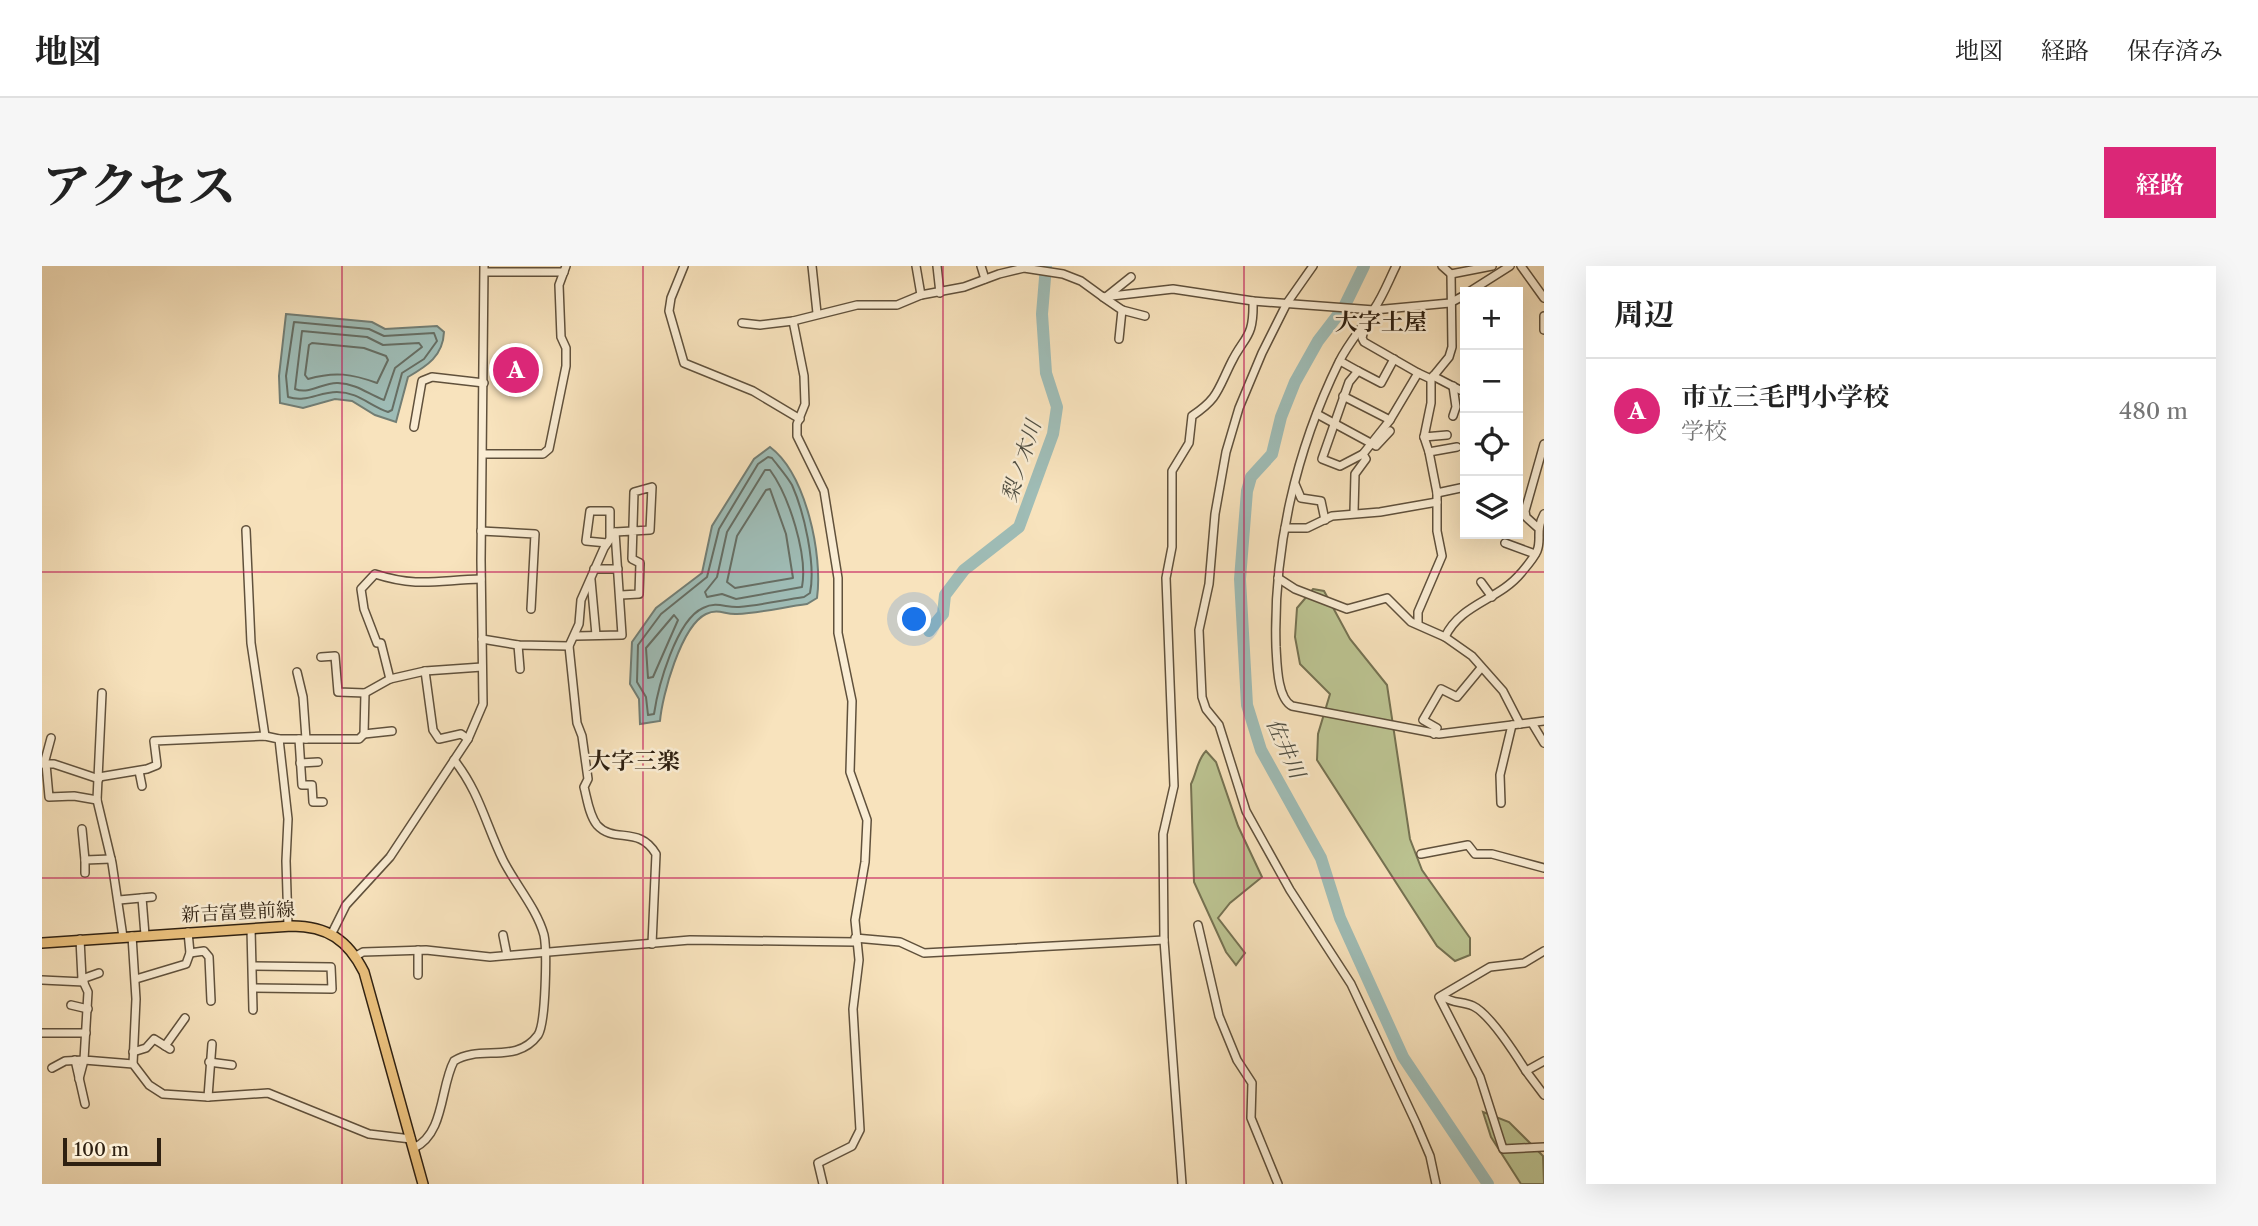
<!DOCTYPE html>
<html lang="ja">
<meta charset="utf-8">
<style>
:root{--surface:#fff;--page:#f6f6f6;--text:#222;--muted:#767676;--line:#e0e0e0;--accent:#db2777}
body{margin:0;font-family:"Libre Caslon Text","Noto Serif JP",serif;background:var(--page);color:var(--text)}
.controls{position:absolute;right:21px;top:21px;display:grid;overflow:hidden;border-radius:0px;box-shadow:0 7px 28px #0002}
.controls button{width:63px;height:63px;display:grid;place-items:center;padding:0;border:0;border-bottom:2px solid var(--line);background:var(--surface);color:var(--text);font:35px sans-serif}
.scale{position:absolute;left:21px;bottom:18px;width:98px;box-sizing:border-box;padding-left:7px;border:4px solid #2e2011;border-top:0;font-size:19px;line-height:24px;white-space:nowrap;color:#2e2011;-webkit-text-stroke:5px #faedd4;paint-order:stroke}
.you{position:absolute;left:873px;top:354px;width:24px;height:24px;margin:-18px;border:5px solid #fff;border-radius:50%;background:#1a73e8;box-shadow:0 0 0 10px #1a73e833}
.badge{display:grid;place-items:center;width:46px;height:46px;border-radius:50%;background:var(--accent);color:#fff;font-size:23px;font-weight:700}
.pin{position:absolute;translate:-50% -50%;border:4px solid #fff;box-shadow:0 2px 7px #0006}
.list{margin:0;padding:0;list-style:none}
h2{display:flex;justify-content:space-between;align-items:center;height:91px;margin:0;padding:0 28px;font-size:30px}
h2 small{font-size:23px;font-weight:400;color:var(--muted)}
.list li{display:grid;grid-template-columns:46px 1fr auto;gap:21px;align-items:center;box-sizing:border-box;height:105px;padding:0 28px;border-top:2px solid var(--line)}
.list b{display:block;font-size:26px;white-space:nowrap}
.list p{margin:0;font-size:23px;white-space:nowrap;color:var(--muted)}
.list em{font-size:23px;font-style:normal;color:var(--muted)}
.icon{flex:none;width:38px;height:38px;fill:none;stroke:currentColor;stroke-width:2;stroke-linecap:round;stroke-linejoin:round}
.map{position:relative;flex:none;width:1502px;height:918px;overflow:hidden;border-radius:0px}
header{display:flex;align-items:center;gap:42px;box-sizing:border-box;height:98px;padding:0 35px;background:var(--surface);border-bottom:2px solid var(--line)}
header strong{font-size:33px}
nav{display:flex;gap:38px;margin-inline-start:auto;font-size:24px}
.intro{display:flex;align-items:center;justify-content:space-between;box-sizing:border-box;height:168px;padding:0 42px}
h1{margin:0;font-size:49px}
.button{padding:18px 32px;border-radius:0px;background:var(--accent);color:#fff;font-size:24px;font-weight:700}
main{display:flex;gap:42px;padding:0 42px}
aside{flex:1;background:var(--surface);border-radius:0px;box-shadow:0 7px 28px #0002}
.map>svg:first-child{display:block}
</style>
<header>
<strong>地図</strong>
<nav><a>地図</a><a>経路</a><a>保存済み</a></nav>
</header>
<div class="intro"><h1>アクセス</h1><a class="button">経路</a></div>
<main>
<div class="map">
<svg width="1502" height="918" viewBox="0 0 1502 918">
<rect width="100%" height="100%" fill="#f8e3bd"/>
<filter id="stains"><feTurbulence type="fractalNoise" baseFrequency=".00286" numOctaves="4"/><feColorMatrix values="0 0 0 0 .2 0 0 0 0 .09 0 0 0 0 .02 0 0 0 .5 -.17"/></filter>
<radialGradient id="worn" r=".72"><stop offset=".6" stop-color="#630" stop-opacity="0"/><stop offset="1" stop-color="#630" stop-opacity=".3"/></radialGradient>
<g fill="#bcc492" stroke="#757252" stroke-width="2">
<path d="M 1271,323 L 1282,325 L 1308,373 L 1345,419 L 1368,573 L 1380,604 L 1428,672 L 1428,689 L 1413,695 L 1395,680 L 1275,494 L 1276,468 L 1288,428 L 1258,398 L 1253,371 L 1255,342 Z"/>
<path d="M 1164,485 L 1174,496 L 1196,560 L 1220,611 L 1188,637 L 1176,652 L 1203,687 L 1194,699 L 1184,686 L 1152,616 L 1149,518 C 1155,506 1155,494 1164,485 Z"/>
<path d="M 1441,846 L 1467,856 L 1501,890 L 1502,918 L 1479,918 L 1449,871 Z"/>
</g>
<g fill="#9fbdb7" stroke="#727e75" stroke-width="2">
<path d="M 244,48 L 330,56 L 343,63 L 395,60 L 402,66 C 401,90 385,100 366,111 L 354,156 L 333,149 L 310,135 L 293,133 L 261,142 L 238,137 L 237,110 Z"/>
<path d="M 728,181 C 764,208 781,289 775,332 L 765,338 C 742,341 718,347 695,348 C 683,349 677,342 664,348 C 639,360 620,430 618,455 L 598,458 L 597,433 L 588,418 L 590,376 L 614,342 L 660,307 L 670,260 L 712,193 Z"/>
</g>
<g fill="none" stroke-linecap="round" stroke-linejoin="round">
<g stroke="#666e64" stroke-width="2">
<path d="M 252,56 L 327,63 L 342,70 L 392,67 L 395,75 L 382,93 L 360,107 L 350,144 L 346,146 C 328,140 316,126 295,126 C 276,126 265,137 246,131 L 244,110 Z"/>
<path d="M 260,65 L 325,71 L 341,79 L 377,77 L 380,81 L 353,102 L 342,134 C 326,128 315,118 296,117 C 281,116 268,129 253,123 Z"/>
<path d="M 270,77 L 322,82 L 344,90 L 346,94 L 335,117 C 310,108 293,105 266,113 L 263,109 L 267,79 Z"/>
<path d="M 726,191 L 730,192 C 736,200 745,210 750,219 C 762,246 774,298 768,327 L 762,331 C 741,334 719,339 697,341 C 684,342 675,335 661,342 C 634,354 616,421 612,448 L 606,449 L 604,431 L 595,416 L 596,379 L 619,348 L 665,311 L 677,263 L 716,198 Z"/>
<path d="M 723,204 L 728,204 C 747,230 766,289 760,321 L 694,333 L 680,328 L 665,331 L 663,326 L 675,311 L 685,266 Z"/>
<path d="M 728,223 L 744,268 L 751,312 L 693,322 L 685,316 L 695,270 L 724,224 Z"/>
<path d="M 632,349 L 636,354 L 611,411 L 606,412 L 604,382 Z"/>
</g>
<g stroke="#9fbdb7" stroke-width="12">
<path d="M 1322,0 L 1302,41 L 1276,75 L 1253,116 L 1239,151 L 1230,188 L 1209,211 L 1205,225 L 1198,313 L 1205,439 L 1219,484 L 1279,592 L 1298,652 L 1361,791 L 1446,918"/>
<path d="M 887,365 L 901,348 L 903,329 L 922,304 L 977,261 L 1011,168 L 1015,141 L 1004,107 L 1000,48 L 1004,0"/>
</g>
<defs>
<g id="minor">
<path d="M 642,0 L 629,32 L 627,45 L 642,97 L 711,125 L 758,153"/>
<path d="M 770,0 L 775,47"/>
<path d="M 874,0 L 879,29"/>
<path d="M 895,0 L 898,27"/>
<path d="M 939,0 L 943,13"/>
<path d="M 1271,0 L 1245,37 L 1220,87 L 1197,142 L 1184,186 L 1173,248 L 1167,318 L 1157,364 L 1160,431 L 1164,443 L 1177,459 L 1204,545 L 1248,624 L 1309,718 L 1374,857 L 1388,890 L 1394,918"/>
<path d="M 1354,0 C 1347,14 1341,30 1332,43 C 1321,61 1307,76 1297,96 C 1254,184 1231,283 1234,381 C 1235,397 1235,432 1250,440 L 1397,468 L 1502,455"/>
<path d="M 1400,0 L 1409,8 L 1450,0"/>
<path d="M 1479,0 L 1502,32"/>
<path d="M 443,6 L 522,6"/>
<path d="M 1427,26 L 1468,0"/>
<path d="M 1061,31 L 1080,44 L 1077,73"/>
<path d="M 1064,31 L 1089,11"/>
<path d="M 1080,44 L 1103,50"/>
<path d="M 1502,50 L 1502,64"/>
<path d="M 1324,56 L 1320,72 L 1322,76 L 1376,107"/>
<path d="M 700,57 L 718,59 L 751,55"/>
<path d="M 1298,95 L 1316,105 L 1307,116 L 1280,193 L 1298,200 L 1321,188"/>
<path d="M 1316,105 L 1339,117 L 1352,93"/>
<path d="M 1391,110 L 1418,124"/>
<path d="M 1301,130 L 1348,154"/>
<path d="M 1275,148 L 1334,180 L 1348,165"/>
<path d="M 1411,150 L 1414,141 L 1411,120"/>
<path d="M 372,161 L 380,115 L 390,111 L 442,117"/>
<path d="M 1405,169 L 1382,171 L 1389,137 L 1389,113 L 1407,91 L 1410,81 L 1409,8"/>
<path d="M 1382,171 L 1387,186 L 1415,181"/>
<path d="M 1387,186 L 1395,227 L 1423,221"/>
<path d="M 441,188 L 501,188 L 507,183 L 524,100 L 524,82 L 519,71 L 517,19 L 524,0"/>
<path d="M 1253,218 L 1259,232 L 1279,235 L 1283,254"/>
<path d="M 1312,246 L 1313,208 L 1324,193 L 1321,188 L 1348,154 L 1376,107 L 1389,113"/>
<path d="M 1495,261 L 1484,251 L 1483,245 L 1502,178"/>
<path d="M 1243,262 L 1265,262 L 1290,250 L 1338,246 L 1395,236"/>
<path d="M 204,264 L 209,377 L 223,470"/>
<path d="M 439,265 L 493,268 L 489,343"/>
<path d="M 565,277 L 544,275 L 548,245 L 568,245 L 568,272"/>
<path d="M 1463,277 L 1493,288"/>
<path d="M 552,303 L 576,303"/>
<path d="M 1236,312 L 1253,323 L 1305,343 L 1345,332 L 1369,356 L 1403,371 L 1430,390 L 1461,425 L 1478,458"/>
<path d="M 549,314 L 554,369"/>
<path d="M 1439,316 L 1450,331"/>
<path d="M 579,329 L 597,328 L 598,297 L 590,293 L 592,226 L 610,221 L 608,264 L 573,266 L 562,282 L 539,334 L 537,358 L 527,380 L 535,457 L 540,470 L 546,513 L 542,521 C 545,532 547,549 555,559 C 572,578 597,559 614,588 L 610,678"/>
<path d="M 1376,357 L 1376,346 L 1400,290 L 1395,265 L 1395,227"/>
<path d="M 534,370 L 580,369 L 573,266"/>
<path d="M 1403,371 C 1418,338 1457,334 1479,307 C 1484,301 1492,292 1495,285 C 1500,273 1493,265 1502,248"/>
<path d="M 440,373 L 476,379 L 527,380"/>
<path d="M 476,379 L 478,403"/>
<path d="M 279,391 L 293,390 L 296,426 L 323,427 L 348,413 L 383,405 L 440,401"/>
<path d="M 383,405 L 391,464 L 397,473 L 419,468 L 426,473"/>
<path d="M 255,406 L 261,431 L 264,473"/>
<path d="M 348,413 L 339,377 L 335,377 L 322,343 L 319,323 L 333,308 C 376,322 397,314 439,313"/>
<path d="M 60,427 L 55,534 L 70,597 L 81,671"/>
<path d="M 1490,457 L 1502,477"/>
<path d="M 322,468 L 350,465"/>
<path d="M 1392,468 L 1395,462 L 1381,454 L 1399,423 L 1415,431 L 1439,402"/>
<path d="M 237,473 L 317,473 L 322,468 L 323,427"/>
<path d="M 257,473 L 260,519 L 270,519 L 271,536 L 281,536"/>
<path d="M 258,497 L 276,496"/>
<path d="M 1,498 L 12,498 L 57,513"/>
<path d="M 2,498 L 9,472"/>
<path d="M 4,498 L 7,531 L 32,530 L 55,534"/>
<path d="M 97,505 L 100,520"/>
<path d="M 57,511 L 105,503 L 115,499 L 112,475 L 223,470 L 237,473 L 246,553 L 244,595 L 246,660"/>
<path d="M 1459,537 L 1458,509 L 1470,459"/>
<path d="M 40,563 L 43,594 L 69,593"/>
<path d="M 1379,588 L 1426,579 L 1433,588 L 1450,588 L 1502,602"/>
<path d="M 43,594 L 43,607"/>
<path d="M 100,632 L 103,669"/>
<path d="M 77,634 L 110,631"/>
<path d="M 1156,659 L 1177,750 L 1195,794 L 1210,817 L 1209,852 L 1236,918"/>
<path d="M 209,663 L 211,744"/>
<path d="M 146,666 L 148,687 L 162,685 L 167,691 L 169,735"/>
<path d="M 290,667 L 304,639 L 348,591 L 426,473 L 441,438 L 439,294 L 442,0"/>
<path d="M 461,669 L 465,689"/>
<path d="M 90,670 L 94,733 L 91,798"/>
<path d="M 813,672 L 858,676 L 882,687 L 1122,674"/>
<path d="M 38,673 L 40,713 L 46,726 L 42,794 L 91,798 L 107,819 L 121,828 L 166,831 L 226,827 L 327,868 L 369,873"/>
<path d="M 376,684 L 376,709"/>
<path d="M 1502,685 L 1482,697 L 1448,701 L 1397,731 L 1438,811 L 1461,883 L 1502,881"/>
<path d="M 314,690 L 321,686 L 384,684 L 448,691 L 648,674 L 814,676"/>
<path d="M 211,700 L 289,701 L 290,723 L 212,722"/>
<path d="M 40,713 L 57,707"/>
<path d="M 94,713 L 144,698 L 148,687"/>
<path d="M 0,714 L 42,716"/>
<path d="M 1400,730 C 1411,738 1420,735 1431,740 C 1448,748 1474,789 1484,805"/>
<path d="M 29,739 L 46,743"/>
<path d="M 0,767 L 44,767"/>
<path d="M 123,780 L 143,752"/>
<path d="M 91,786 L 104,782 L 112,773 L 128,783"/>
<path d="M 33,794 L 43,838"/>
<path d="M 1502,795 L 1484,805 L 1502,829"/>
<path d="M 167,796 L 190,799"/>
<path d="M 10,802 L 23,795 L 42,794 L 37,813"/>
<path d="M 166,831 L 170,778"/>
<path d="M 372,882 C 403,867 398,821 412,795 C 438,778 474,799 496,769 C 504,757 505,683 502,669 C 495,643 473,618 461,594 C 444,559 437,525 412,494"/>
<path d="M 781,918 L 776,897 L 810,880 L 818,864 L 811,743 L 817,694 L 813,654 L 823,596 L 825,554 L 808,506 L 810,435 L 796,367 L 796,312 L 782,225 L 755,170 L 755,158 L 763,138 L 762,110 L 751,55 L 815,39 L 855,39 L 879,29 L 922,21 L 957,8 L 982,2 L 1021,8 L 1039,15 L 1061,31 L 1131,23 L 1211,35 L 1332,44 L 1408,37 L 1423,29"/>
<path d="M 1140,918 L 1122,674 L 1121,568 L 1132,520 L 1124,312 L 1130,281 L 1130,205 L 1147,177 L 1150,150 C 1175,133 1175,126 1188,99 C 1202,69 1212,74 1211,35"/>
</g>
<path id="major" d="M 0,677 L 250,660 C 285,660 306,674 322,706 L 381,918"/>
</defs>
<use href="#minor" stroke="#60513c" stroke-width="10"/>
<use href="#major" stroke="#2e2011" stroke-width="12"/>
<use href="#minor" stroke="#faedd4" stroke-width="7"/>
<use href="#major" stroke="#ecc27e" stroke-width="9"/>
</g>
<path fill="none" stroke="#c2185b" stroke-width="2" stroke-opacity="0.55" d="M 300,0 L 300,918M 601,0 L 601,918M 901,0 L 901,918M 1202,0 L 1202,918M 0,306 L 1502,306M 0,612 L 1502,612"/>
<g text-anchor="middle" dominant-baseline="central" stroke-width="5" stroke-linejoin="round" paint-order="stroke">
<g font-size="19" fill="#2e2011" stroke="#faedd4">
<text transform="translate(196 646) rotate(-3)">新吉富豊前線</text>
</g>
<g font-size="21" font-style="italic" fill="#504f43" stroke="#faedd4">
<text transform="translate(979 195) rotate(-72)">梨ノ木川</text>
<text transform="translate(1244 482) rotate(66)">佐井川</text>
</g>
<g font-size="23" font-weight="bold" fill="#2e2011" stroke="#faedd4">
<text x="1339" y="56">大字土屋</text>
<text x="592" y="495">大字三楽</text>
</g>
</g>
<rect width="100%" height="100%" filter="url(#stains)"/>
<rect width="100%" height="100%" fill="url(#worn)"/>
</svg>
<div class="controls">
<button>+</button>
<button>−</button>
<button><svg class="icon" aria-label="locate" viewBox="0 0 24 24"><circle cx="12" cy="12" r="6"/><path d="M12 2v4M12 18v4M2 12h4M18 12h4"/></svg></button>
<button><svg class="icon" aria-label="layers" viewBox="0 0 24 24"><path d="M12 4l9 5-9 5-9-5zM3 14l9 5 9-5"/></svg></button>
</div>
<div class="scale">100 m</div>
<div class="you"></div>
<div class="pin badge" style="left:474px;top:104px">A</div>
</div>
<aside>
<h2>周辺<small></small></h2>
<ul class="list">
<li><span class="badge">A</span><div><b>市立三毛門小学校</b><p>学校</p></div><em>480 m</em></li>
</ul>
</aside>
</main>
